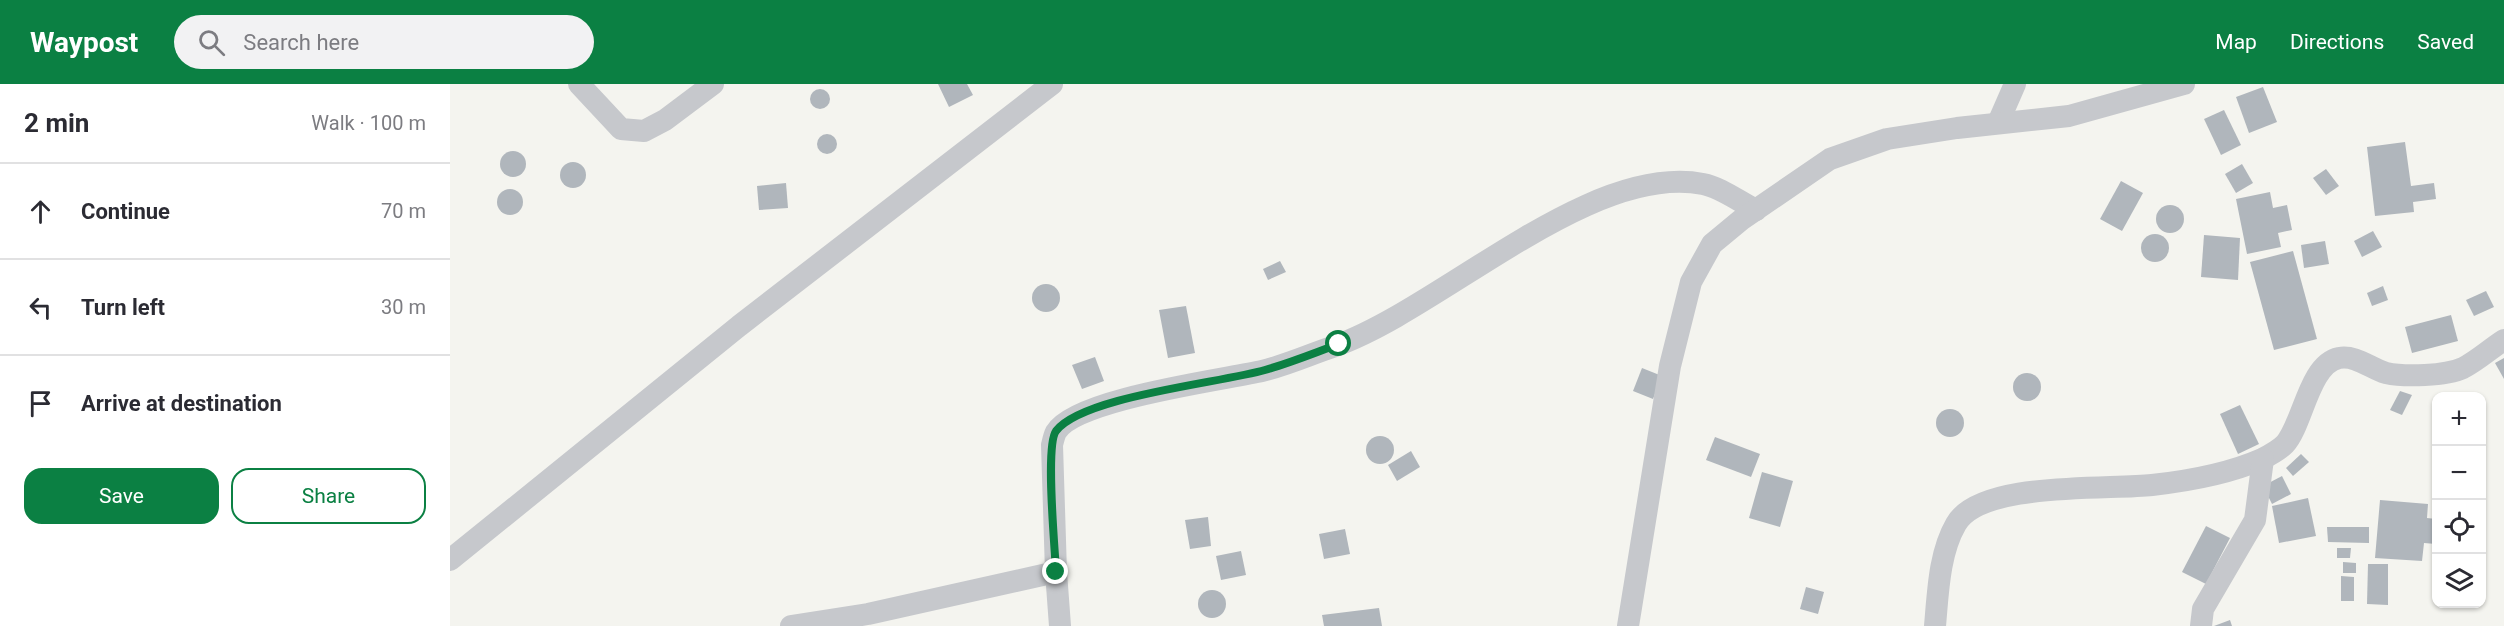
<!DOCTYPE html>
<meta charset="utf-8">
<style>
:root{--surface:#fff;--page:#f2f2f3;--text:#2b2b33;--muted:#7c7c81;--line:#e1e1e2;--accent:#0b8043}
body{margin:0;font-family:Roboto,sans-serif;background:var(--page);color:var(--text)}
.controls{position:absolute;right:18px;bottom:18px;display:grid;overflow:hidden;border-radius:12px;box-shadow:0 2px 4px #0004}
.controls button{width:54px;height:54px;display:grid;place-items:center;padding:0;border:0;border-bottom:2px solid var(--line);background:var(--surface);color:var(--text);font:30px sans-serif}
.stop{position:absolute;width:18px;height:18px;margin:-14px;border:4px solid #0b8043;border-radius:50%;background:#fff}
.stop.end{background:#0b8043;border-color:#fff;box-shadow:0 2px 6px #0008}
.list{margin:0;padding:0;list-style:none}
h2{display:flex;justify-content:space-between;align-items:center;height:78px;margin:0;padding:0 24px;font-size:26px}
h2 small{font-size:20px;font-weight:400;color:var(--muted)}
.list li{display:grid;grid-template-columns:39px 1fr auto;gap:18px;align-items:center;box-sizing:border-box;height:96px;padding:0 24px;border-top:2px solid var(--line)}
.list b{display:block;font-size:22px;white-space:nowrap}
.list em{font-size:20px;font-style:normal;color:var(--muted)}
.actions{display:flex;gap:12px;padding:18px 24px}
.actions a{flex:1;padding:14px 0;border:2px solid var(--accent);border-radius:18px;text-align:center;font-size:21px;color:var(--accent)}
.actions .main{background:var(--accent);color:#fff}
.icon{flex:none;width:33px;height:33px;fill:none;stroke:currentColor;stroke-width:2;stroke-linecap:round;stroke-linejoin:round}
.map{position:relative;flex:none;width:2054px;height:542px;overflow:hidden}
header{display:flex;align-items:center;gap:36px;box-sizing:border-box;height:84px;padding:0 30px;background:var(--accent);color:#fff}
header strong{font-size:28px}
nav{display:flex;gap:33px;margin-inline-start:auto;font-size:21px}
.search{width:420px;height:54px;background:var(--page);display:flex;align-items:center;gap:15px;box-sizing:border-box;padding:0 21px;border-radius:33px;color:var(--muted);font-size:22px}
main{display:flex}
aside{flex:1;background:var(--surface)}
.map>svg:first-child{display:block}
</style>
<header>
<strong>Waypost</strong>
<div class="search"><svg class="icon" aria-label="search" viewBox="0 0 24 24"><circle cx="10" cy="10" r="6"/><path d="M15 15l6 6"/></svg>Search here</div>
<nav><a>Map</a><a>Directions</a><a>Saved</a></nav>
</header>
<main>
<aside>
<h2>2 min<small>Walk · 100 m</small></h2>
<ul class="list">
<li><svg class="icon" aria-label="ahead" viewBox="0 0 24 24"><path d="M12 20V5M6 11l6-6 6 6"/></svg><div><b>Continue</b></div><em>70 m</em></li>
<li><svg class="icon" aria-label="left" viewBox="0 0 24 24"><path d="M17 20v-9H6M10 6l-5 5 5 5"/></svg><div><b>Turn left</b></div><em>30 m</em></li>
<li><svg class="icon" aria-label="arrive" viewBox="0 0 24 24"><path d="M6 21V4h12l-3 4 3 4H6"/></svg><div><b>Arrive at destination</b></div></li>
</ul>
<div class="actions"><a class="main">Save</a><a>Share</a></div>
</aside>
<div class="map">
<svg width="2054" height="542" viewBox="0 0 2054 542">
<rect width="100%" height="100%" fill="#f4f4ef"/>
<g fill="#b0b6bc">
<path d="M 488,0 L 517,0 L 523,11 L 499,23 Z"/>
<path d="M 1813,3 L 1827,38 L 1799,49 L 1786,13 Z"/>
<circle cx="370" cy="15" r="10"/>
<path d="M 1774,26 L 1791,61 L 1771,71 L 1754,35 Z"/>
<circle cx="377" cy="60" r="10"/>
<path d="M 1955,58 L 1961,102 L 1984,99 L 1986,115 L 1963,118 L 1964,128 L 1925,132 L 1917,63 Z"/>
<circle cx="63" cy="80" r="13"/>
<circle cx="123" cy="91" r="13"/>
<path d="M 1792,80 L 1803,99 L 1786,109 L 1775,90 Z"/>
<path d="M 1876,85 L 1889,102 L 1876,111 L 1863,94 Z"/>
<path d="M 1671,97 L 1693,109 L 1672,147 L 1650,135 Z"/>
<path d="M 336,99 L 338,124 L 309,126 L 307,102 Z"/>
<circle cx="60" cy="118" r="13"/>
<path d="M 1820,108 L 1823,124 L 1837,121 L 1842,146 L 1828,149 L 1831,163 L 1797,170 L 1786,115 Z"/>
<circle cx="1720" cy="135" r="14"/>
<path d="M 1923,147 L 1932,163 L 1912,173 L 1904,157 Z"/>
<circle cx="1705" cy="164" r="14"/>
<path d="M 1754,151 L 1790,154 L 1788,196 L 1751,193 Z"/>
<path d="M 1875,157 L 1879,180 L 1854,184 L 1851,161 Z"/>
<path d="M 1843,167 L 1867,255 L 1824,266 L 1800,178 Z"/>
<path d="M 830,177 L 836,188 L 818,196 L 813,185 Z"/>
<circle cx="596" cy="214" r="14"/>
<path d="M 1933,202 L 1938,216 L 1922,222 L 1917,209 Z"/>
<path d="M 2036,207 L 2044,223 L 2024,232 L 2016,216 Z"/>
<path d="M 736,222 L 745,269 L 718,274 L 709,226 Z"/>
<path d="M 2001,231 L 2008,257 L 1962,269 L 1955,243 Z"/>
<path d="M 645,273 L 654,297 L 632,305 L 622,281 Z"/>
<path d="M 2054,274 L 2054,295 L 2045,279 Z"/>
<path d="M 1192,284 L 1212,292 L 1203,315 L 1183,307 Z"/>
<circle cx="1577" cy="303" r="14"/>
<path d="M 1950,307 L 1962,311 L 1952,331 L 1940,326 Z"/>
<path d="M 1790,321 L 1809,360 L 1788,370 L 1770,330 Z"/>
<circle cx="1500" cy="339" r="14"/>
<circle cx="930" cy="366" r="14"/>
<path d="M 1265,353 L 1310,370 L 1301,393 L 1256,376 Z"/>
<path d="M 961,367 L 970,383 L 947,397 L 938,381 Z"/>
<path d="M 1851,370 L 1859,378 L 1843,392 L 1836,384 Z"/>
<path d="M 1312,388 L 1343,397 L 1330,443 L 1299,434 Z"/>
<path d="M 1832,392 L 1841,410 L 1822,420 L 1813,402 Z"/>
<path d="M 1858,414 L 1866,452 L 1829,459 L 1822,422 Z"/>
<path d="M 1930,416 L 1978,420 L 1977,434 L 1986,435 L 1986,460 L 1974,459 L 1972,477 L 1925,474 Z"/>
<path d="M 758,433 L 761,462 L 740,465 L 735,436 Z"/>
<path d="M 1756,442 L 1780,454 L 1756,500 L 1732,488 Z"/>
<path d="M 1877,443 L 1919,443 L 1919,459 L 1878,458 Z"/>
<path d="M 895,445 L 900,470 L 874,475 L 869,450 Z"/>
<path d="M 1887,464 L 1901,464 L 1900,474 L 1887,474 Z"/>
<path d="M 791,467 L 796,491 L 771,496 L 766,472 Z"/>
<path d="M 1893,478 L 1906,479 L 1906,489 L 1893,489 Z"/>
<path d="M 1918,480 L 1938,480 L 1938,521 L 1917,520 Z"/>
<path d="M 1891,492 L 1904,493 L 1904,517 L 1891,517 Z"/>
<path d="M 1356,503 L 1374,508 L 1368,530 L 1350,525 Z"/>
<circle cx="762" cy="520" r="14"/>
<path d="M 929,524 L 932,542 L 874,542 L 872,531 Z"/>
<path d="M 1780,536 L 1782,542 L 1764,542 Z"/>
</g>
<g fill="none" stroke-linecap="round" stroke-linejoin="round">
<g stroke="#c6c8cc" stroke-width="22">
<path d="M 129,0 L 171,45 L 194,47 L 215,36 L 263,0"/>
<path d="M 1548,39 L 1565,0"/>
<path d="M 0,476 L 289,242 L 602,0"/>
<path d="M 606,488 L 610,542"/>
<path d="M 341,542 L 418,530 L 606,488 L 602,361 C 603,357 604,352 606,348 C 625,315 772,296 812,287 C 837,281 861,270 885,262 C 992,224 1140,78 1253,100 C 1270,103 1290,118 1306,126"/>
<path d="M 1178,542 L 1220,282 L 1241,198 L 1262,160 L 1291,136 L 1380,75 L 1437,55 L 1507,44 L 1619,32 L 1734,0"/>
<path d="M 1485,542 C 1488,509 1489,469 1506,440 C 1530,397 1657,406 1702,401 C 1738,397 1778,390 1812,375 C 1818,372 1830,365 1835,360 C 1853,340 1859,280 1889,274 C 1906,271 1920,284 1936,289 C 1954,293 1996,292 2013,284 C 2027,277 2040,265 2054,256"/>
<path d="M 1751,542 L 1753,525 L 1805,436 L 1813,375"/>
</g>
</g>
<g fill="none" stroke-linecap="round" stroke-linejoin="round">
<path stroke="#0b8043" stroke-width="8" d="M 606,488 C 605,464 595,362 606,347 C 633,312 770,299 815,286 C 840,279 864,269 889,260"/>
</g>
</svg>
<div class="controls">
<button>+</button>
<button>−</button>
<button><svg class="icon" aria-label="locate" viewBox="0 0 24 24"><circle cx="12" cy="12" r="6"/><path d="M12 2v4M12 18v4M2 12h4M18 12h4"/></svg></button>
<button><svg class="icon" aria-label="layers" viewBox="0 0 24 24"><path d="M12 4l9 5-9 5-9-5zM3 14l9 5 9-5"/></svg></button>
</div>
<div class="stop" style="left:889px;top:260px"></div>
<div class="stop end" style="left:606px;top:488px"></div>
</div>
</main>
